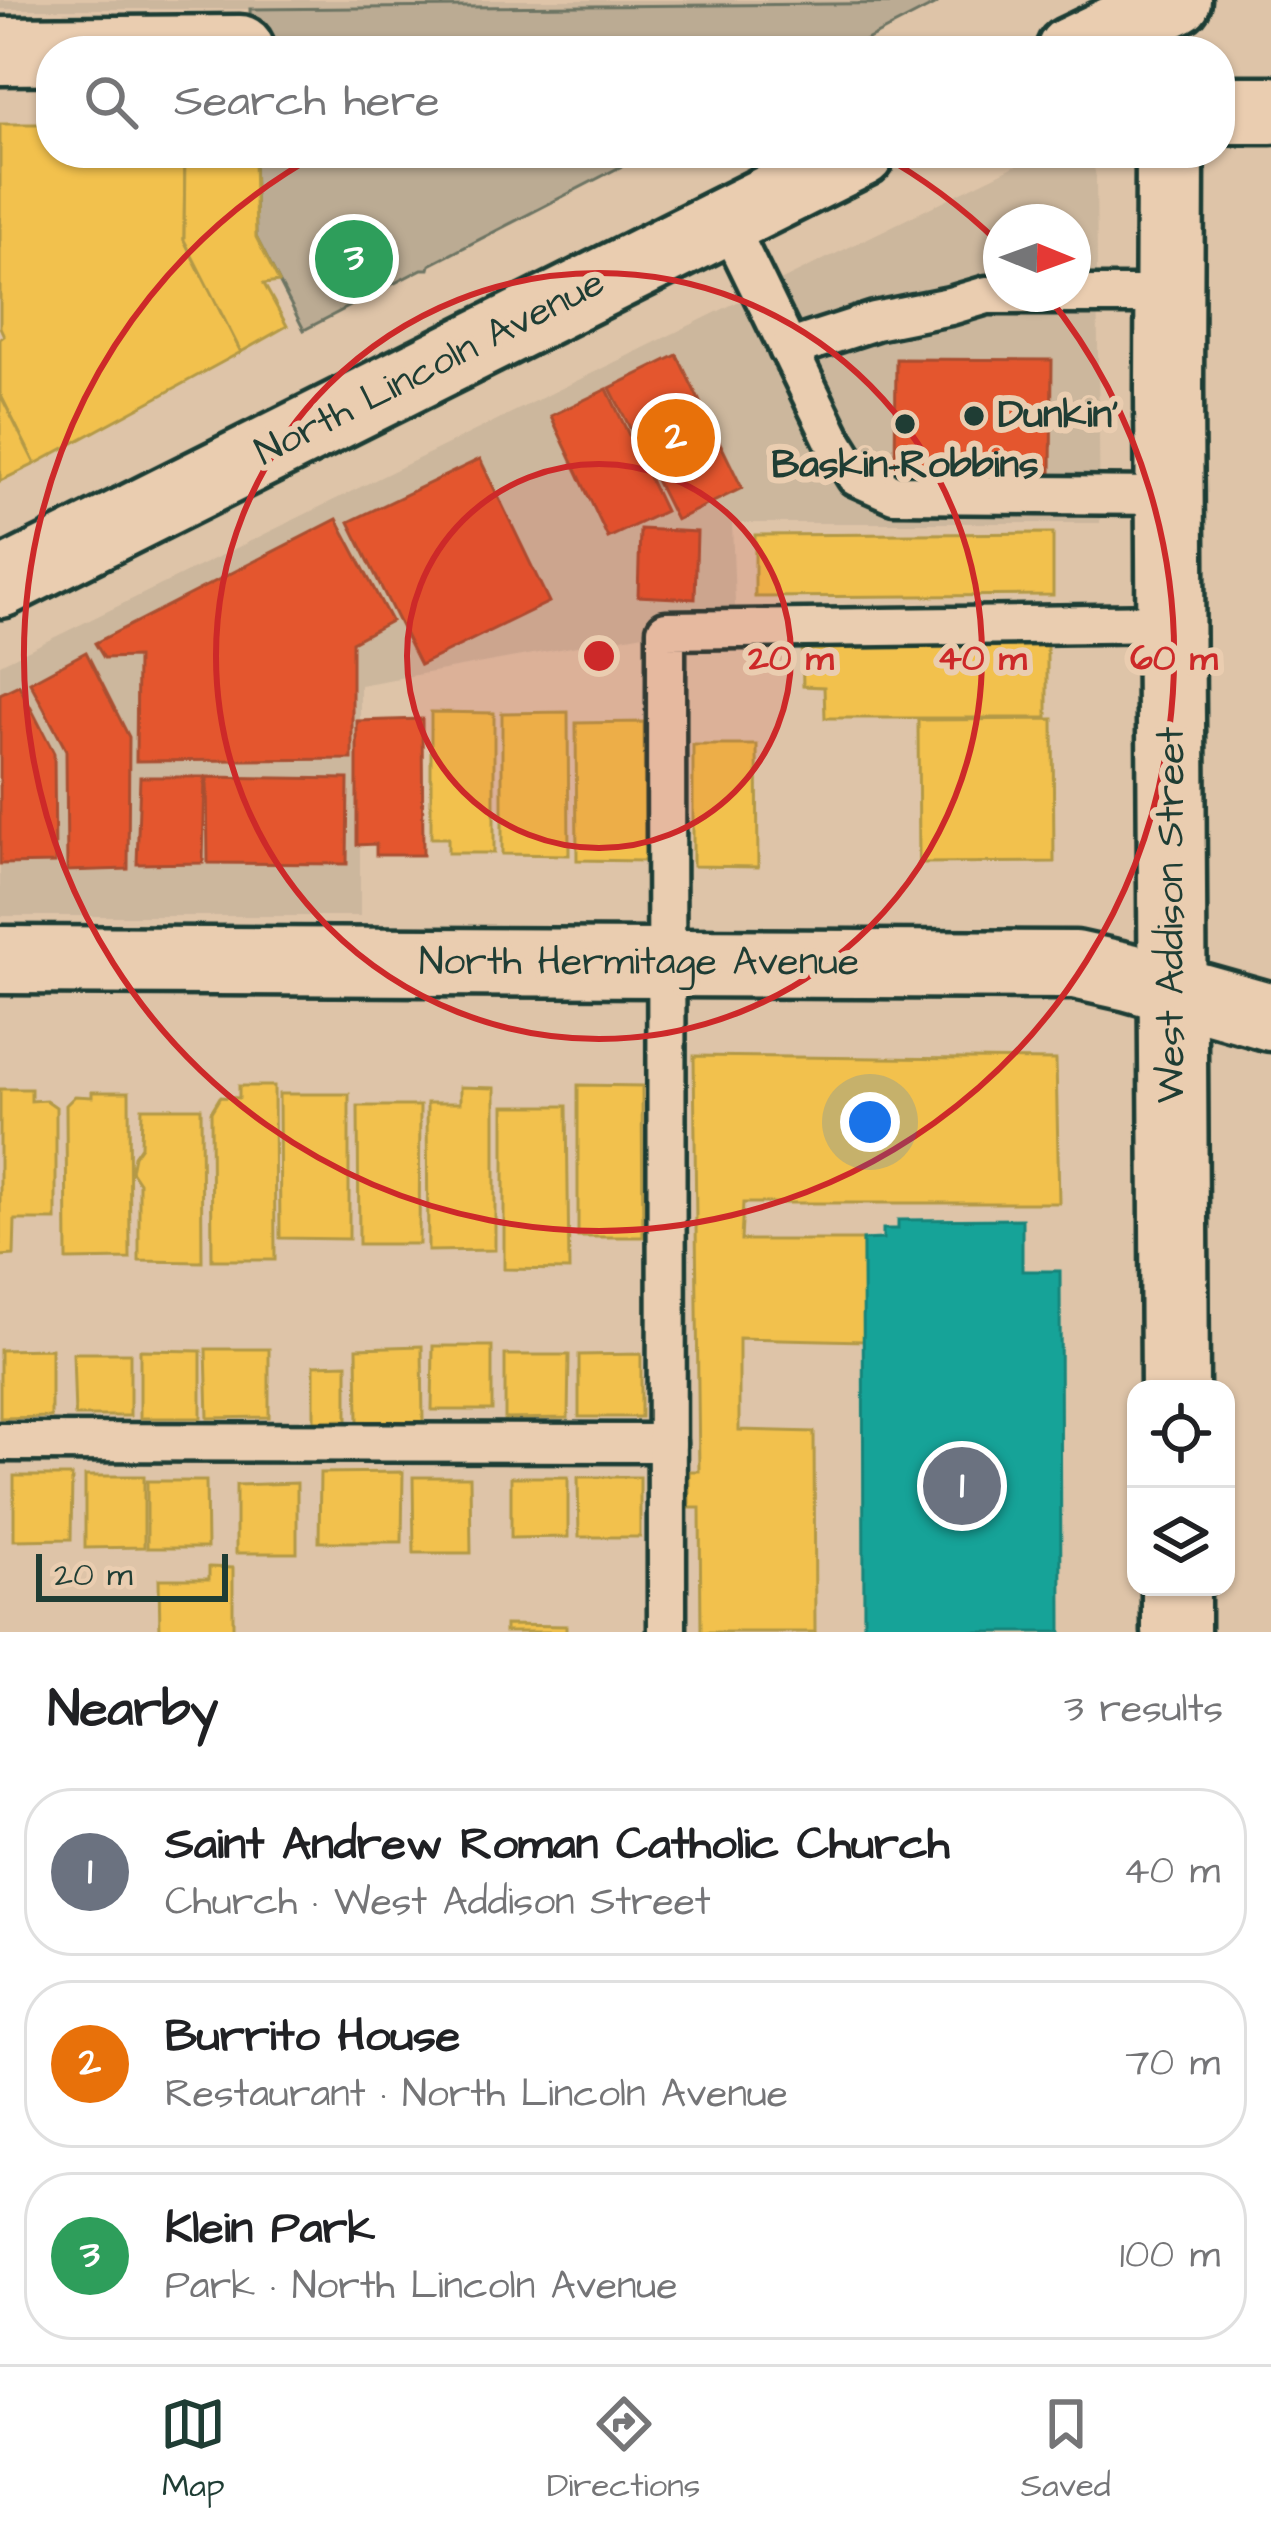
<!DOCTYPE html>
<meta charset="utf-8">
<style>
:root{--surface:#fff;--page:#f2f2f2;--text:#202124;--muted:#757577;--line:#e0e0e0;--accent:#1f3d34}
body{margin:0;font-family:"Architects Daughter",sans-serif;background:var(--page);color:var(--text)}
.controls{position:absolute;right:36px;bottom:36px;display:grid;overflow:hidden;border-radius:24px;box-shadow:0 3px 9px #0004}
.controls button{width:108px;height:108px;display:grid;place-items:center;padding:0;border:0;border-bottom:3px solid var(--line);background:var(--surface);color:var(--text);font:60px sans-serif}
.compass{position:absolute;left:983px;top:204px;width:108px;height:108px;border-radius:50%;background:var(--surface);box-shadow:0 3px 9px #0004;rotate:91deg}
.scale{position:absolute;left:36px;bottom:30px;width:192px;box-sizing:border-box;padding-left:12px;border:6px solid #1f3d34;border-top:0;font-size:33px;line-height:42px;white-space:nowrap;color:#1f3d34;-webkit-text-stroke:9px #eacdb0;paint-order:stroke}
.you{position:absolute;left:870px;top:1122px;width:42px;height:42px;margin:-30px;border:9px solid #fff;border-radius:50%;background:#1a73e8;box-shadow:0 0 0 18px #1a73e833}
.badge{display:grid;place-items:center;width:78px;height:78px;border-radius:50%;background:var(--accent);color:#fff;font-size:39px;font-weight:700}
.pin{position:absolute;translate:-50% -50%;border:6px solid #fff;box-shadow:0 3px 12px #0006}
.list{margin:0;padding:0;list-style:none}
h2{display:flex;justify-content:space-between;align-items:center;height:156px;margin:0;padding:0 48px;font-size:51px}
h2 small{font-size:39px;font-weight:400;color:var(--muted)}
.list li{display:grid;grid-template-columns:78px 1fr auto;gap:36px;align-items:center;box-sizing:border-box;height:168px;margin:0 24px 24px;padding:0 24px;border:3px solid var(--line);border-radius:48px}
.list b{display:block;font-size:45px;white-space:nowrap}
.list p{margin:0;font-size:39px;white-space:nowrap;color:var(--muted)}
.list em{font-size:39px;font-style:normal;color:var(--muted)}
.icon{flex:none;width:66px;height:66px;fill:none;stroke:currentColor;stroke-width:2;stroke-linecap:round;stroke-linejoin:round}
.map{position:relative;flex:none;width:1271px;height:1632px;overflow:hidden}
.search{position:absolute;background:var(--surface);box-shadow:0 3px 9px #0004;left:36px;right:36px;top:36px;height:132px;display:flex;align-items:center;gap:30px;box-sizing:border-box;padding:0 42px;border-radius:48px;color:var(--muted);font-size:45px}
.sheet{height:732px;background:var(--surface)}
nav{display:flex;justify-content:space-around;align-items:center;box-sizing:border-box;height:168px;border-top:3px solid var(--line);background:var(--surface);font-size:33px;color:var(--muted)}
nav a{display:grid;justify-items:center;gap:6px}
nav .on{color:var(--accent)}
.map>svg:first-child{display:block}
</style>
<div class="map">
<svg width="1271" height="1632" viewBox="0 0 1271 1632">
<rect width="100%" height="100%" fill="#dec4a8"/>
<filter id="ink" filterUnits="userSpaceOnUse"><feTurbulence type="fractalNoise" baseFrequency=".00833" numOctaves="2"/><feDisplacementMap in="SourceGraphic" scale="24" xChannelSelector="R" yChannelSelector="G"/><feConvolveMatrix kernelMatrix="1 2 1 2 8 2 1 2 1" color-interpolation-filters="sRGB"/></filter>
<g filter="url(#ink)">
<g fill="#ccb79d" fill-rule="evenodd">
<path d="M 0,0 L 944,0 L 938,3 L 250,9 L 0,9 Z"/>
<path d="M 1041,153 L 1091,153 L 1096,177 L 1100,523 L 732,523 L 736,629 L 666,630 L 360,685 L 360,916 L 0,916 L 0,664 ZM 1001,222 L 1073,222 L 1073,294 L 1001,294 Z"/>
</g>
<g fill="#bbab93" stroke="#6d7464" stroke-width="3">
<path d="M 938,3 L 845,51 L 251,51 L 250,9 Z"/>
<path d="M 254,153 L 647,153 L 430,265 L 429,269 L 422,269 L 304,330 L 256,237 Z"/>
</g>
<g fill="#f2c14e" stroke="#b39946" stroke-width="3">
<path d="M 0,124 L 51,124 L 51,153 L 185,153 L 184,240 L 241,352 L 35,464 L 0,394 L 0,339 L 4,336 L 0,327 Z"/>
<path d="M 185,153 L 235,153 L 235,162 L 254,159 L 256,237 L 279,282 L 264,284 L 287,326 L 241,352 L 184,240 Z"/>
<path d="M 0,394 L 35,464 L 0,481 Z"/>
<path d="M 1053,533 L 1053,595 L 755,597 L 755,535 Z"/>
<path d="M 1047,645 L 1047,718 L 825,718 L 824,687 L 803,686 L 802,646 Z"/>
<path d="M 431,712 L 494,713 L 494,853 L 448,853 L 448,838 L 431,838 Z"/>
<path d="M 568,712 L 569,855 L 502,854 L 502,713 Z"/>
<path d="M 1053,719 L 1054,862 L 919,863 L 918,720 Z"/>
<path d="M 644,722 L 645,861 L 577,860 L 576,723 Z"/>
<path d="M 693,745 L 757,745 L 758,867 L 693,866 Z"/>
<path d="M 694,1056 L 1056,1060 L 1059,1203 L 743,1203 L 741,1240 L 863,1240 L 864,1341 L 739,1338 L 739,1430 L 814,1432 L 815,1632 L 701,1632 L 700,1508 L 689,1508 L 689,1471 L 699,1471 Z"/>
<path d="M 578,1085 L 642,1086 L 643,1237 L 578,1237 Z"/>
<path d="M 239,1086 L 274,1086 L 275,1260 L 212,1260 L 211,1112 L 220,1097 L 239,1098 Z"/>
<path d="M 460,1087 L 495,1088 L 495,1250 L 428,1251 L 427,1103 L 460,1103 Z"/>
<path d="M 0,1089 L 31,1089 L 31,1101 L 46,1100 L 56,1107 L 56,1220 L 15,1220 L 14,1255 L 0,1256 Z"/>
<path d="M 92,1092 L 129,1092 L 130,1259 L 67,1260 L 66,1105 L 75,1096 L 92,1097 Z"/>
<path d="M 279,1094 L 349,1094 L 349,1239 L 280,1238 Z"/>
<path d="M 358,1106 L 420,1106 L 419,1244 L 359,1244 Z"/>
<path d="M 504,1106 L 567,1106 L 569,1270 L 504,1269 Z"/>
<path d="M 142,1108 L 201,1108 L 202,1262 L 139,1261 L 139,1183 L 131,1171 L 134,1156 L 141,1146 Z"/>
<path d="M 422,1346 L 423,1422 L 358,1422 L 357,1348 Z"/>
<path d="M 433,1346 L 492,1346 L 492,1410 L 432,1410 Z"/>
<path d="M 51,1349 L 51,1417 L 0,1418 L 0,1350 Z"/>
<path d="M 206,1349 L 269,1349 L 269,1417 L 208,1418 Z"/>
<path d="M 140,1350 L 201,1351 L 201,1418 L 140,1418 Z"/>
<path d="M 73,1353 L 130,1353 L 130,1416 L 75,1416 Z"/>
<path d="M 641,1354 L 641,1417 L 579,1417 L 579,1355 Z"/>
<path d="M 505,1355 L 569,1355 L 568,1418 L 505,1419 Z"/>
<path d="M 347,1364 L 347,1420 L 314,1421 L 314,1365 Z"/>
<path d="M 403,1472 L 402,1542 L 319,1542 L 320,1473 Z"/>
<path d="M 14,1476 L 72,1476 L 71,1539 L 14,1540 Z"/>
<path d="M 85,1476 L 144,1476 L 144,1547 L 85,1548 Z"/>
<path d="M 413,1477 L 470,1477 L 471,1553 L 414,1553 Z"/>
<path d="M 511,1477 L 568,1477 L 568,1537 L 511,1538 Z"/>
<path d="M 578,1477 L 640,1477 L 640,1537 L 579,1537 Z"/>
<path d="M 147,1481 L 206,1481 L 207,1548 L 147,1548 Z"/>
<path d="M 297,1483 L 297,1553 L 236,1553 L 236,1485 Z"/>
<path d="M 209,1567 L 233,1568 L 233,1632 L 160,1632 L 159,1579 L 209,1579 Z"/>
<path d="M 505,1625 L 566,1626 L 566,1632 L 505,1632 Z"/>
</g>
<g fill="#e4572e" stroke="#a94f30" stroke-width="3">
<path d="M 677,355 L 742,488 L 676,520 L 610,388 Z"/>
<path d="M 896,359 L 1052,360 L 1051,475 L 895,472 Z"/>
<path d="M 607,389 L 665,511 L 608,538 L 551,416 Z"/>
<path d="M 480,459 L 549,602 L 420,665 L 349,522 Z"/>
<path d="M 337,519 L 391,621 L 352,642 L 352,759 L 136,761 L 137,657 L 104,658 L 95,643 Z"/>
<path d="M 640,529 L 697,532 L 695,599 L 638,596 Z"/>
<path d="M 86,652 L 129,737 L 128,869 L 67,871 L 66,750 L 30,682 Z"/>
<path d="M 19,685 L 54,753 L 55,863 L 0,864 L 0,694 Z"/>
<path d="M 422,719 L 423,855 L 376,855 L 376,844 L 357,845 L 357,721 Z"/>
<path d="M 140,777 L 205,777 L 203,863 L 137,864 Z"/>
<path d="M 207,777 L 348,779 L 347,864 L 208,863 Z"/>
</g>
<path fill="#17a398" stroke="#19847a" stroke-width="3" d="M 1022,1219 L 1022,1271 L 1060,1271 L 1061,1632 L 864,1632 L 863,1240 L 883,1239 L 883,1229 L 898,1229 L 898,1220 Z"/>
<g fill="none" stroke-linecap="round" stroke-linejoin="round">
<defs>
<g id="lane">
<path d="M 726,220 L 833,440 L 856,477 L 894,494 L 1170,496"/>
<path d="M 788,349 L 875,321 L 950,306 L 987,295 L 1169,295"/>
<path d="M 0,1442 L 667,1443"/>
<path d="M 667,1632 L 666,630 L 1170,623"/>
</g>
<g id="street">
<path d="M 0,51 L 240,49"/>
<path d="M 1220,110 L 1271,110"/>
<path d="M 0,960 L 1075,965 L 1129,977 L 1271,1017"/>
</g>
<g id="secondary">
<path d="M 1070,51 L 1177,0"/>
<path d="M 1170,153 L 1169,388 L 1175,1389"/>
<path d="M 0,584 L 861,153"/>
<path d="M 1176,1587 L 1176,1632"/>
</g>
</defs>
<use href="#lane" stroke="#1f3d34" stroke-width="45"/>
<use href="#street" stroke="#1f3d34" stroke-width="75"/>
<use href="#secondary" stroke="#1f3d34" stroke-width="75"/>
<use href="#lane" stroke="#eacdb0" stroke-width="36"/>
<use href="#street" stroke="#eacdb0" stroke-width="66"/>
<use href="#secondary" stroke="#eacdb0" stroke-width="66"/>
</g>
</g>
<circle cx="599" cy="656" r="192" fill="#cd2929" fill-opacity=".12"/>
<g fill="none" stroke="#cd2929" stroke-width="6">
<circle cx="599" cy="656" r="192"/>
<circle cx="599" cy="656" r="383"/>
<path d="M878 153A575 575 0 0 1 998 242M1046 294A575 575 0 1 1 320 153"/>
</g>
<g fill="#1f3d34" stroke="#eacdb0" stroke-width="4.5">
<circle cx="974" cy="416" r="12"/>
<circle cx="905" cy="424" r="12"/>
</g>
<g text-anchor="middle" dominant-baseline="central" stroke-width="12" stroke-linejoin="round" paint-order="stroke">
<g font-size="39" fill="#1f3d34" stroke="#eacdb0">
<text transform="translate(430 368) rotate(-27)">North Lincoln Avenue</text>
<text transform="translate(1172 915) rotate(-90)">West Addison Street</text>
<text x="639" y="963">North Hermitage Avenue</text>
</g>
<g font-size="39" font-weight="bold" fill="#1f3d34" stroke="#eacdb0" text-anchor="start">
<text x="998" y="416">Dunkin'</text>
<text x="905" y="466" text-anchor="middle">Baskin-Robbins</text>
</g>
</g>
<circle cx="599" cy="656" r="18" fill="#cd2929" stroke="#eacdb0" stroke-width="6"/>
<g font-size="36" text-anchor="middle" font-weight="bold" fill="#cd2929" stroke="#eacdb0" stroke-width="12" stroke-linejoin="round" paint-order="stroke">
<text x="791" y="669">20 m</text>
<text x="982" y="669">40 m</text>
<text x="1174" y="669">60 m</text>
</g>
</svg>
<div class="controls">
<button><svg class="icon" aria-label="locate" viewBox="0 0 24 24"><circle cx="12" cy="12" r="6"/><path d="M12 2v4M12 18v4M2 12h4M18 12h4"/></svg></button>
<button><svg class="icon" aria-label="layers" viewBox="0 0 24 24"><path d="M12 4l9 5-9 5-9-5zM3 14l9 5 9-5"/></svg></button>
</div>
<svg class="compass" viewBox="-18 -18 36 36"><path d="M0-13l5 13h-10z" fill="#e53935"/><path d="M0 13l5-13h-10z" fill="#757577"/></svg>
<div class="scale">20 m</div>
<div class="you"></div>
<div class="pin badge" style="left:962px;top:1486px;background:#6b7280">1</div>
<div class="pin badge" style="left:676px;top:438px;background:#e8710a">2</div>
<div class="pin badge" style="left:354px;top:259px;background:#2e9e5b">3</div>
<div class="search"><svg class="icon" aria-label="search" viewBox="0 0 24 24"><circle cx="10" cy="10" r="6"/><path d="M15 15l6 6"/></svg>Search here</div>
</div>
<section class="sheet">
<h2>Nearby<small>3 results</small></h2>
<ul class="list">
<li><span class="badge" style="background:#6b7280">1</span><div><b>Saint Andrew Roman Catholic Church</b><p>Church · West Addison Street</p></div><em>40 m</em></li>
<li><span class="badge" style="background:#e8710a">2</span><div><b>Burrito House</b><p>Restaurant · North Lincoln Avenue</p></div><em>70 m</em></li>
<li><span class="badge" style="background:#2e9e5b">3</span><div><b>Klein Park</b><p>Park · North Lincoln Avenue</p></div><em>100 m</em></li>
</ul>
</section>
<nav>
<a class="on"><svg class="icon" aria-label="map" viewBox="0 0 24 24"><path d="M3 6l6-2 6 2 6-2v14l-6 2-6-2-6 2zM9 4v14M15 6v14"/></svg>Map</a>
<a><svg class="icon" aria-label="directions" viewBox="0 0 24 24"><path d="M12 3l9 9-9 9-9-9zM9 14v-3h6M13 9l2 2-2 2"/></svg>Directions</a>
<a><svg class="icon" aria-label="saved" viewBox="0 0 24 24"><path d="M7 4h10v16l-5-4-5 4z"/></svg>Saved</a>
</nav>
